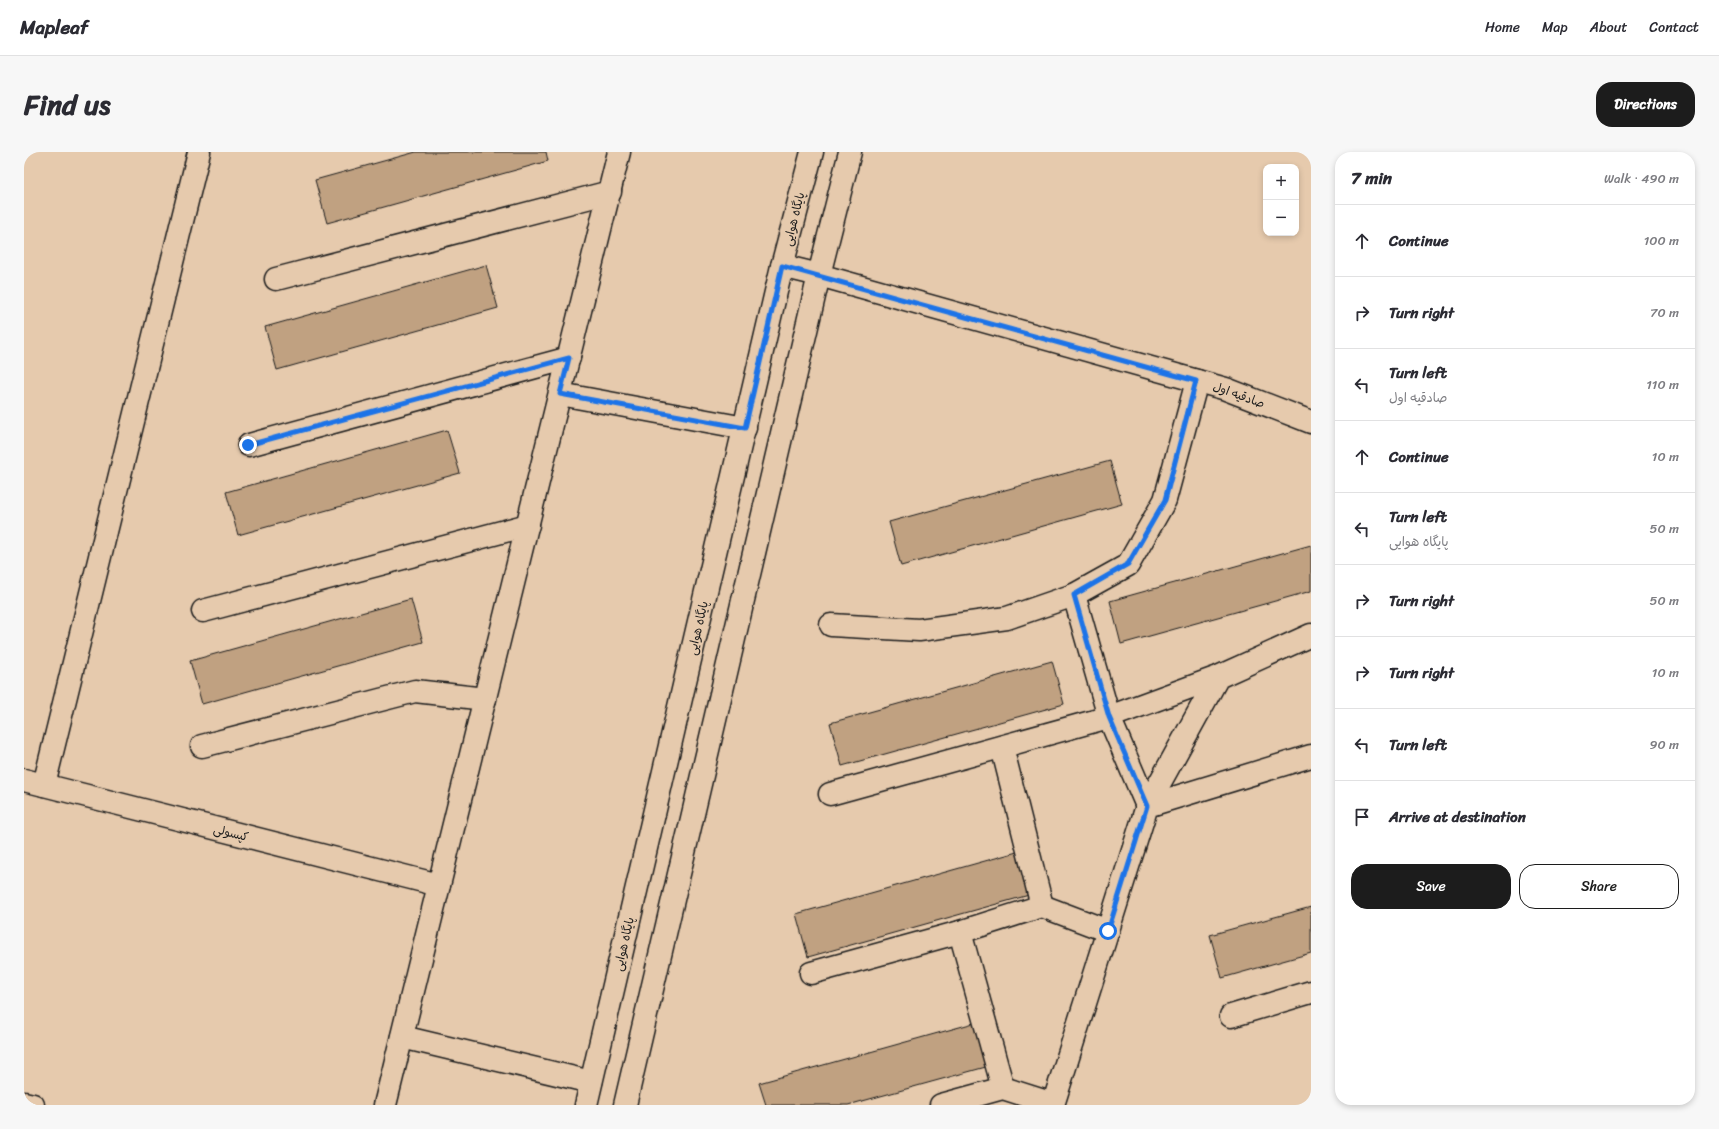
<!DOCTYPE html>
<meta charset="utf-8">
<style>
:root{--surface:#fff;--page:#f7f7f7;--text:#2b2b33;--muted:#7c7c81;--line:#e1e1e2;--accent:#1c1c1c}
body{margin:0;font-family:Sriracha,"Playpen Sans Arabic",sans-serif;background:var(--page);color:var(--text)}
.controls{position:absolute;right:12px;top:12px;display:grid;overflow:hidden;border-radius:8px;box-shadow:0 2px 6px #0003}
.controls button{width:36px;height:36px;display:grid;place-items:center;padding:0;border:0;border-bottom:1px solid var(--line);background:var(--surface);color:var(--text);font:20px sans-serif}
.stop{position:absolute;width:12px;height:12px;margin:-9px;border:3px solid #1a73e8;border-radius:50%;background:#fff}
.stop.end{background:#1a73e8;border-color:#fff;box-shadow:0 1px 4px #0008}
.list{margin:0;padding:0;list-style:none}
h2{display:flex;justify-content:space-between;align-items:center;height:52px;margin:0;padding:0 16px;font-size:17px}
h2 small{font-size:13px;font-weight:400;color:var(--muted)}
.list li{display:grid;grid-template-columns:26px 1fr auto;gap:12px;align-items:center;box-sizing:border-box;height:72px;padding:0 16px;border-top:1px solid var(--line)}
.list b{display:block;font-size:15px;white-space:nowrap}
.list p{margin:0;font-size:13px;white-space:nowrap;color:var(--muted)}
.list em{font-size:13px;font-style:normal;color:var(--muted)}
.actions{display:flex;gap:8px;padding:12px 16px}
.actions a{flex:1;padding:9px 0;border:1px solid var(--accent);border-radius:16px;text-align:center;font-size:14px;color:var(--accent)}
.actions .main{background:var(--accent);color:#fff}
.icon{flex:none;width:22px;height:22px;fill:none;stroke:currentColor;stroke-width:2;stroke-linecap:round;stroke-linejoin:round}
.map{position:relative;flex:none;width:1287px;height:953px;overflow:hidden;border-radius:16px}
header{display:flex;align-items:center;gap:24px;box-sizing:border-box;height:56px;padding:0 20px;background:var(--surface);border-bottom:1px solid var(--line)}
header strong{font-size:19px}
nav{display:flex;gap:22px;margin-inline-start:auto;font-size:14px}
.intro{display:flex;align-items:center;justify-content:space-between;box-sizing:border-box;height:96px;padding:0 24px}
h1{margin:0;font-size:28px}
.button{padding:10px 18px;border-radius:16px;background:var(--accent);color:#fff;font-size:14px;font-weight:700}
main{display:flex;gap:24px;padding:0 24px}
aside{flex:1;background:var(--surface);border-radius:16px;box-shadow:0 2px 6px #0003}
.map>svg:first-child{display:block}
</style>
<header>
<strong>Mapleaf</strong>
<nav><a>Home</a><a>Map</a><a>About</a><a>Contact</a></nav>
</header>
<div class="intro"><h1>Find us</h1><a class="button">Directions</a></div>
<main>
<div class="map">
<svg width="1287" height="953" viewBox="0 0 1287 953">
<rect width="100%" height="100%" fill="#e6caad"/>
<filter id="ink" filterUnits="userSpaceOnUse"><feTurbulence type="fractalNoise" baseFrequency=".025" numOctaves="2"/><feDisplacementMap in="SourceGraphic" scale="8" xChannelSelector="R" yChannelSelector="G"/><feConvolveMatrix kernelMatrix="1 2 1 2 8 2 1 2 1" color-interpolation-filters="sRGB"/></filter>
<g filter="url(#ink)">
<g fill="#c0a181" stroke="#1c1c1c">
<path d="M 392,0 L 522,0 L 524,9 L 303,71 L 291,28 Z"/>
<path d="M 462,113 L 474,156 L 253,218 L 241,175 Z"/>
<path d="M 423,278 L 436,321 L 214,383 L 202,340 Z"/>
<path d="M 1086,309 L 1098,352 L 877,414 L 865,370 Z"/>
<path d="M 1287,393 L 1287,439 L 1097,492 L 1086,449 Z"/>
<path d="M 387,447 L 399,490 L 178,552 L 166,509 Z"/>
<path d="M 1028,509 L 1040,552 L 818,614 L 806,571 Z"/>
<path d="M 993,700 L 1005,743 L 784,805 L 772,762 Z"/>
<path d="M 1287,755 L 1287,801 L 1198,826 L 1186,783 Z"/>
<path d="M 957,869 L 969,913 L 824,953 L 742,953 L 735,931 Z"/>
</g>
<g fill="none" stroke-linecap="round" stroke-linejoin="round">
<defs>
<g id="minor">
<path d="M 795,123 L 1202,237 L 1287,270"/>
<path d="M 252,127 L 586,40"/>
<path d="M 225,293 L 545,206"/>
<path d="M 179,459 L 504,373"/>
<path d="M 807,473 L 895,478 L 983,466 L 1050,443 L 1104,413 L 1141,348 L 1173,229"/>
<path d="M 1194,525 L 1123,654 L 1085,565 L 1194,525 L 1287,483"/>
<path d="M 178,594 L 391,539 L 461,547"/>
<path d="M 978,595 L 1018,754"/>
<path d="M 0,628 L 415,733"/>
<path d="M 20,633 L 175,0"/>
<path d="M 806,642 L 1085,565 L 1050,443"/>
<path d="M 936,780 L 979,936"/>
<path d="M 787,821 L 936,780 L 1018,754 L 1084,779"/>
<path d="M 1207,864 L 1287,840"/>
<path d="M 378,885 L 567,930"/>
<path d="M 0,951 L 9,953"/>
<path d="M 361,953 L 595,0"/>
<path d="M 917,953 L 979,936 L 1029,952"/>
<path d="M 1029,953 L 1123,654 L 1287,604"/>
</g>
<g id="major">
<path d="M 758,114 L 795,123"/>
<path d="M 536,242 L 721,276"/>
<path d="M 562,953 L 758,114 L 788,0"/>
<path d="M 601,953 L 795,123 L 826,0"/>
</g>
</defs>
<use href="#minor" stroke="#1c1c1c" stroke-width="25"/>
<use href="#major" stroke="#1c1c1c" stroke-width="25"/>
<use href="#minor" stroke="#e6caad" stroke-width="22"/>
<use href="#major" stroke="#e6caad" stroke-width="22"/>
</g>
</g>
<g fill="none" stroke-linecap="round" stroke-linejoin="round" filter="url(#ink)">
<path stroke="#1a73e8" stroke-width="5" d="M 224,293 L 545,206 L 536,242 L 721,276 L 758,114 L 1172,229 L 1141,348 L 1104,412 L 1050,443 L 1085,565 L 1123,654 L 1084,779"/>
</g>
<g text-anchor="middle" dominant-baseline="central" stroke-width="3" stroke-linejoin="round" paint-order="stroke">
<g font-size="12" fill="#1c1c1c" stroke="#e6caad">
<text transform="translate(770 67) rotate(-76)">پایگاه هوایی</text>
<text transform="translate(1215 243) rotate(20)">صادقیه اول</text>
<text transform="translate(674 476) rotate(-77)">پایگاه هوایی</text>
<text transform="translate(207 681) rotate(14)">کپسولی</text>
<text transform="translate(600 792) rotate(-77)">پایگاه هوایی</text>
</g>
</g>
</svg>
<div class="controls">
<button>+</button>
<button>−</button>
</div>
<div class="stop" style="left:1084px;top:779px"></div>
<div class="stop end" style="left:224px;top:293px"></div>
</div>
<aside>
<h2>7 min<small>Walk · 490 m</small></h2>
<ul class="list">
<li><svg class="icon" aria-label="ahead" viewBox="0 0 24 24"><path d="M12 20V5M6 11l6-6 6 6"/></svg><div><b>Continue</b></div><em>100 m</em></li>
<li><svg class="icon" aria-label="right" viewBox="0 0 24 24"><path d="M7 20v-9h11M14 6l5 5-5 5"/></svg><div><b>Turn right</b></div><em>70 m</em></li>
<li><svg class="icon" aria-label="left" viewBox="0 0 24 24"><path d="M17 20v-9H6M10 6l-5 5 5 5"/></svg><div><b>Turn left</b><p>صادقیه اول</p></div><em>110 m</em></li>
<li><svg class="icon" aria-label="ahead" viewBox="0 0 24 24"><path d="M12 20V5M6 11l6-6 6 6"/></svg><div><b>Continue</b></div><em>10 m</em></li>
<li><svg class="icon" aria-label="left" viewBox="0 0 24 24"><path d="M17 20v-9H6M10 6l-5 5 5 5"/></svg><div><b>Turn left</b><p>پایگاه هوایی</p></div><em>50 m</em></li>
<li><svg class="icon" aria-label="right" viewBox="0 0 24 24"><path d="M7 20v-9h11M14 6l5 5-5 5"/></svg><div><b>Turn right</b></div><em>50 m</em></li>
<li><svg class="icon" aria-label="right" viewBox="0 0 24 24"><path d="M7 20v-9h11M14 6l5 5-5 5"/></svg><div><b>Turn right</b></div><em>10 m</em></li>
<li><svg class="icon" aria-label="left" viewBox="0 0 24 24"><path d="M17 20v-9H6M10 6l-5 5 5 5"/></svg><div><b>Turn left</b></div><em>90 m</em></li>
<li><svg class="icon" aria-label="arrive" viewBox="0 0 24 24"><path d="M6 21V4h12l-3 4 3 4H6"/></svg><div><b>Arrive at destination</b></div></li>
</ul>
<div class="actions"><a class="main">Save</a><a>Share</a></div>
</aside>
</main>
